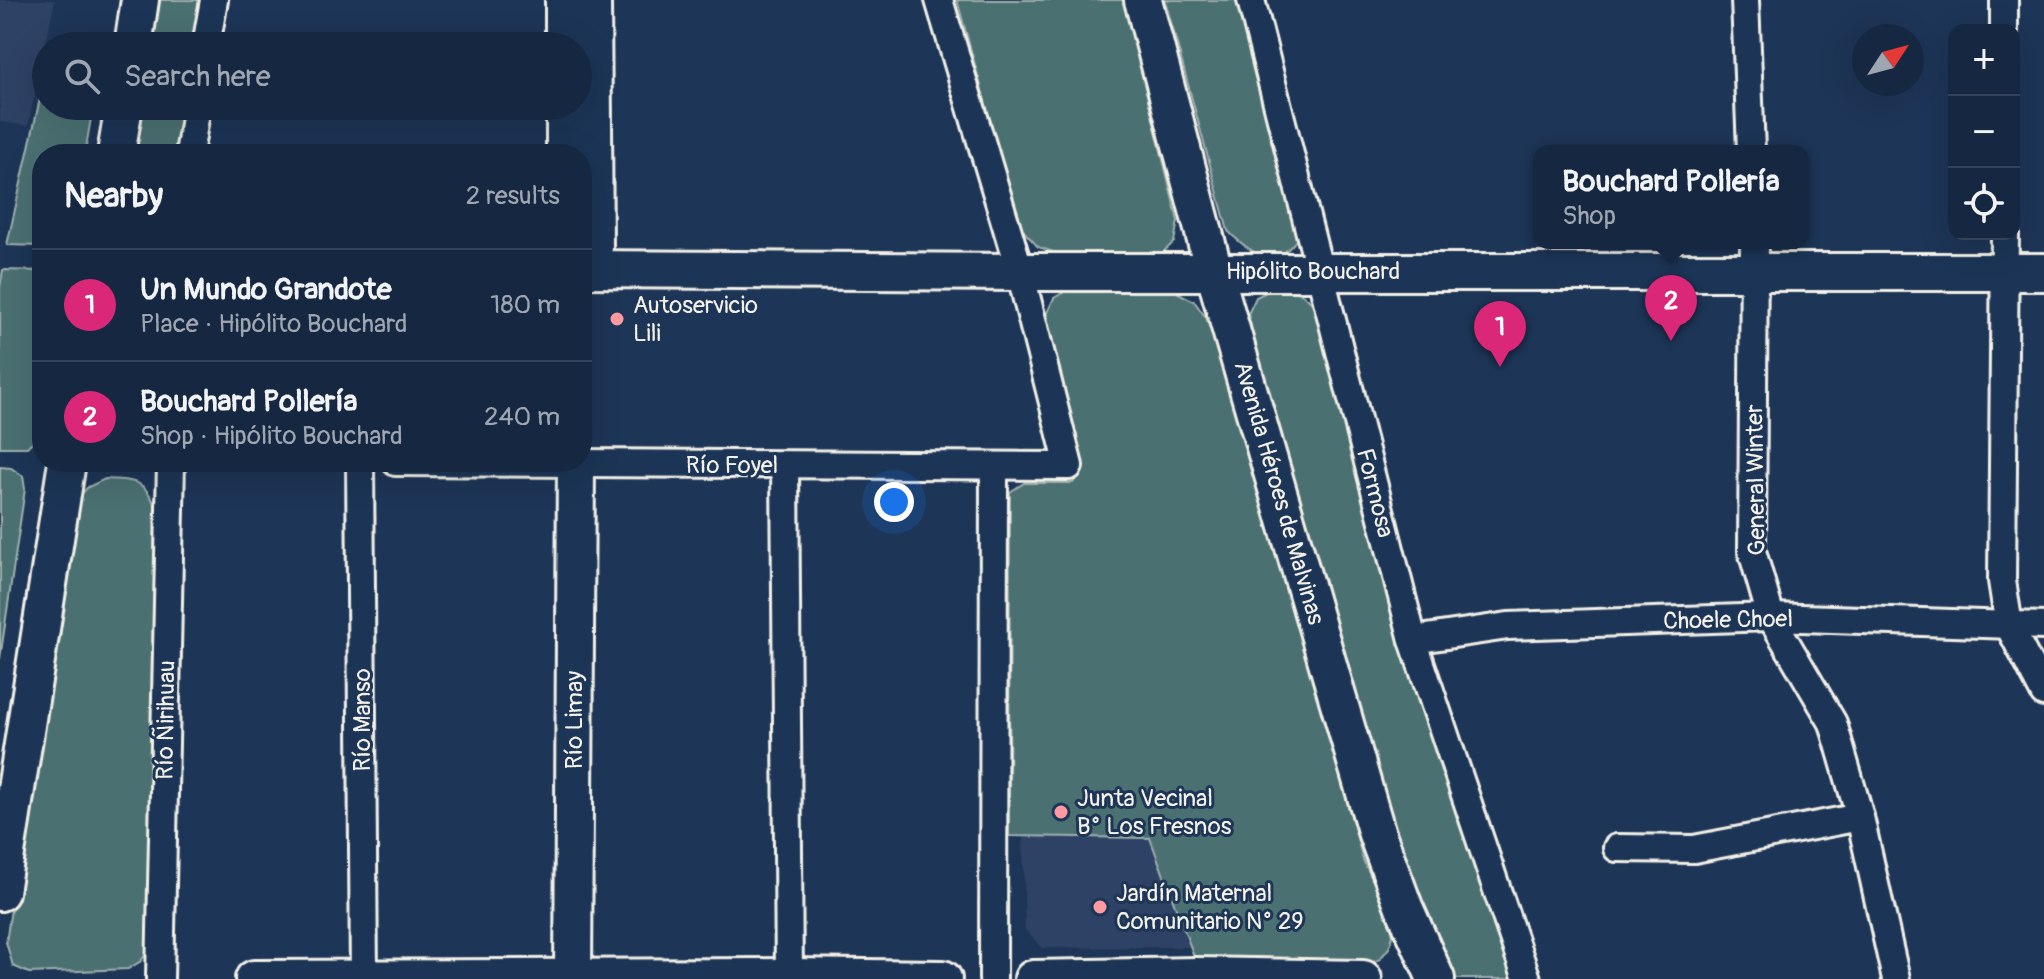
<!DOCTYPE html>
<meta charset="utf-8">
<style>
:root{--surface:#162841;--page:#23344c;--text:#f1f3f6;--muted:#9ea6b1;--line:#35445a;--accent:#db2777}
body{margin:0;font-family:Pangolin,sans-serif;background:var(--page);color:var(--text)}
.controls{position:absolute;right:24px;top:24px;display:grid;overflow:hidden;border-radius:16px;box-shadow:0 8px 32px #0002}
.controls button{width:72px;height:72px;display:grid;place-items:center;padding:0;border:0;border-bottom:2px solid var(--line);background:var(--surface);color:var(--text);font:40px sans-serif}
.compass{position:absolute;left:1852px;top:24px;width:72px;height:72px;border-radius:50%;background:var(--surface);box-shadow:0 8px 32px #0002;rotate:54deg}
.you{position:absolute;left:894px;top:502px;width:28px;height:28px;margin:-20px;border:6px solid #fff;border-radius:50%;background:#1a73e8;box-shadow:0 0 0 12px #1a73e833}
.badge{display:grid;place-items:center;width:52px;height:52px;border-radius:50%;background:var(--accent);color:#fff;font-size:26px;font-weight:700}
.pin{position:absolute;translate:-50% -66px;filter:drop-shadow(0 2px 4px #0008)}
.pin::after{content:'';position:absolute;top:42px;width:28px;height:24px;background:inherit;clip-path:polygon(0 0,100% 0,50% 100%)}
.popup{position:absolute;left:1533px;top:145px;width:276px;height:104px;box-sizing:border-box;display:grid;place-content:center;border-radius:16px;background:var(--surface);filter:drop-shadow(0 2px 6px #0005);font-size:26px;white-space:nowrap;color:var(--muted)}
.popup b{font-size:30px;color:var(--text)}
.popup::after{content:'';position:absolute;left:50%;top:100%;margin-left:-16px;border:16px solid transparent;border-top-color:var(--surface)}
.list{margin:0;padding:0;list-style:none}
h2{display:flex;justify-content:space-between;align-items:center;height:104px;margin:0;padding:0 32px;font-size:34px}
h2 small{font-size:26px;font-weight:400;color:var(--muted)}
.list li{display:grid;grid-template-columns:52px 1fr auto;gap:24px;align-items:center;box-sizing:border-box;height:112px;padding:0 32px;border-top:2px solid var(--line)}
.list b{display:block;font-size:30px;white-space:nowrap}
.list p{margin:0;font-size:26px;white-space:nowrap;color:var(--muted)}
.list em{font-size:26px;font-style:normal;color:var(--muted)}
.icon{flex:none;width:44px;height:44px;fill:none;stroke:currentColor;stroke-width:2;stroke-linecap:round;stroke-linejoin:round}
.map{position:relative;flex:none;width:2044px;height:979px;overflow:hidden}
.search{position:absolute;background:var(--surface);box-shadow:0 8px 32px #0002;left:32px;top:32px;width:560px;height:88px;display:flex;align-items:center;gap:20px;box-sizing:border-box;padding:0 28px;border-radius:44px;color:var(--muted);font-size:30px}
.panel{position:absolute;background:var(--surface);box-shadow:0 8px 32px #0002;left:32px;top:144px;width:560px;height:328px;border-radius:32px}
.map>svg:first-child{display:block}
</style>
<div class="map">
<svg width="2044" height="979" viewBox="0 0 2044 979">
<rect width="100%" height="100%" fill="#1d3557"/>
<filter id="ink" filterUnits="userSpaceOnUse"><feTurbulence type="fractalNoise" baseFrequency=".0125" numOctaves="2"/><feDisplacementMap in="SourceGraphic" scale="16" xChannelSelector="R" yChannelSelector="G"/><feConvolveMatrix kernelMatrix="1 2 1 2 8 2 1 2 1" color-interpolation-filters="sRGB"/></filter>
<g filter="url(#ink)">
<g fill="#2e4265">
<path d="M 0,0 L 55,0 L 28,126 L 0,122 Z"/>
<path d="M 1023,836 L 1150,838 L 1190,947 L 1043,948 L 1025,930 Z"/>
</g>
<g fill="#4c7072" stroke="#a0b0ad" stroke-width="2">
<path d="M 154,0 L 203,0 L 196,46 L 147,46 Z"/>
<path d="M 957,0 L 1124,0 L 1178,221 L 1174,242 L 1160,255 L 1063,255 L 1038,247 L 1020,227 Z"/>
<path d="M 1165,0 L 1238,0 L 1298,237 C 1276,272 1250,253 1228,231 Z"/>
<path d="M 46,72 L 46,106 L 93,106 L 85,154 L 42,154 L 42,246 L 7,245 Z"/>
<path d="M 137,106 L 187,106 L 180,154 L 130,154 Z"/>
<path d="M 3,270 L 42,271 L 42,411 L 37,437 L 27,447 L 0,447 L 0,287 Z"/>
<path d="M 1169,288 L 1194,301 L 1216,332 L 1270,518 L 1363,860 L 1389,915 L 1393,935 L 1389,948 L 1380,959 L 1363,967 L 1195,959 L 1150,838 L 1009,836 L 1010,492 L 1024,483 L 1073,483 L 1083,467 L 1044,319 L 1054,298 L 1070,289 Z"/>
<path d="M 1275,288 C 1295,289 1306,293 1317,310 L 1519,979 L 1452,979 L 1407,874 L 1289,479 L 1248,314 L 1256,297 Z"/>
<path d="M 0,467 L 11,468 L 23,476 L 25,489 L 0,659 Z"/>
<path d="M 105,479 C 131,481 143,477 155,505 L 150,948 L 141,961 L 128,969 L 29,973 L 13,966 L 6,942 L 73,503 L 88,487 Z"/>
</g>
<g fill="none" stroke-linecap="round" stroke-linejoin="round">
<defs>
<g id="street">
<path d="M 1251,0 L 1413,640 L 1527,979"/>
<path d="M 1745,0 L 1751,151"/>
<path d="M 2004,0 L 2004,30"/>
<path d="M 206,46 L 214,0"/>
<path d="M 189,154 L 197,106"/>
<path d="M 2005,234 L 2002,581 L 2009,626 L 2044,693"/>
<path d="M 1754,243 L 1752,551 L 1771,617 L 1833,723 L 1860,817 L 1896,979"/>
<path d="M 360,462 L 364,979"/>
<path d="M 396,462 L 1069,466 L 1020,272 L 939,0"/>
<path d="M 785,465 L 789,979"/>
<path d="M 1413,640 L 1508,626 L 1771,617 L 2044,626"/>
<path d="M 1617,848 L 1694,849 L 1860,817"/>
<path d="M 160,979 L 171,462"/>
<path d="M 993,979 L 994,466"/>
</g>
<g id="secondary">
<path d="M 564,0 L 564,46"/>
<path d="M 1143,0 L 1214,271 L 1377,834 L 1404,907 L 1436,979"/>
<path d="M 133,46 L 140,0"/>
<path d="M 565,106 L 565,154"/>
<path d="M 116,154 L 124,106"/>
<path d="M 582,264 L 594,247 L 592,0"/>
<path d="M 582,269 L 1020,272 L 2044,272"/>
<path d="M 0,892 L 67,462"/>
<path d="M 254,979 L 789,977 L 943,979"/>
<path d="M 573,979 L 576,462"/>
<path d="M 1033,979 L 1197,976 L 1363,979"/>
</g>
</defs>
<use href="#street" stroke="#f4f1e8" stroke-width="32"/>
<use href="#secondary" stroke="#f4f1e8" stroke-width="42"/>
<use href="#street" stroke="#1d3557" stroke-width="26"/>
<use href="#secondary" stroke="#1d3557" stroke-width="36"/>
</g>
</g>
<g fill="#ff9aa2" stroke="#1d3557" stroke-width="3">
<circle cx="617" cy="319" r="8"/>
<circle cx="1061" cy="812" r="8"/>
<circle cx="1100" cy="907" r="8"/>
</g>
<g text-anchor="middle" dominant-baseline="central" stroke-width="6" stroke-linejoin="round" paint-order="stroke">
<g font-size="24" fill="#f4f1e8" stroke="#1d3557">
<text x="1313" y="271">Hipólito Bouchard</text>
<text x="732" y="465">Río Foyel</text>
<text transform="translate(1756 480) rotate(-91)">General Winter</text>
<text transform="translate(1279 493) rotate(74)">Avenida Héroes de Malvinas</text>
<text transform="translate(1375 493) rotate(76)">Formosa</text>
<text transform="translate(1728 620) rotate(-1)">Choele Choel</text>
<text transform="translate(166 720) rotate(-89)">Río Ñirihuau</text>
<text transform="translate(362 720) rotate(-90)">Río Manso</text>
<text transform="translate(574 720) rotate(-90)">Río Limay</text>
</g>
<g font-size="24" fill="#f4f1e8" stroke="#1d3557" text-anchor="start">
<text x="633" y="305">Autoservicio<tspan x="633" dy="28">Lili</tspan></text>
<text x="1077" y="798">Junta Vecinal<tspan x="1077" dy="28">B° Los Fresnos</tspan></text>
<text x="1116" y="893">Jardín Maternal<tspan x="1116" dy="28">Comunitario N° 29</tspan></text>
</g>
</g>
</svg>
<div class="controls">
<button>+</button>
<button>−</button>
<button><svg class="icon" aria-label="locate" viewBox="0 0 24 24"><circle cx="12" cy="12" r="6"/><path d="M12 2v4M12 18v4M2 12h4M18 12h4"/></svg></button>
</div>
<svg class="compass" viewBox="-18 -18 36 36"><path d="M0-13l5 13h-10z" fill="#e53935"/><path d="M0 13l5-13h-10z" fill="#9ea6b1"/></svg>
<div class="you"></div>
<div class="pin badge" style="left:1500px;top:367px">1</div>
<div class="pin badge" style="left:1671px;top:341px">2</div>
<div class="popup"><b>Bouchard Pollería</b>Shop</div>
<div class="search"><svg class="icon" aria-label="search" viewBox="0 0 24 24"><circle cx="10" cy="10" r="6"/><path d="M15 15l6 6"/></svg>Search here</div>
<section class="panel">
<h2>Nearby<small>2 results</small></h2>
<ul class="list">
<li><span class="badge">1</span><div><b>Un Mundo Grandote</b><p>Place · Hipólito Bouchard</p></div><em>180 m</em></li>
<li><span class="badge">2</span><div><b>Bouchard Pollería</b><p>Shop · Hipólito Bouchard</p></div><em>240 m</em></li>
</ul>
</section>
</div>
